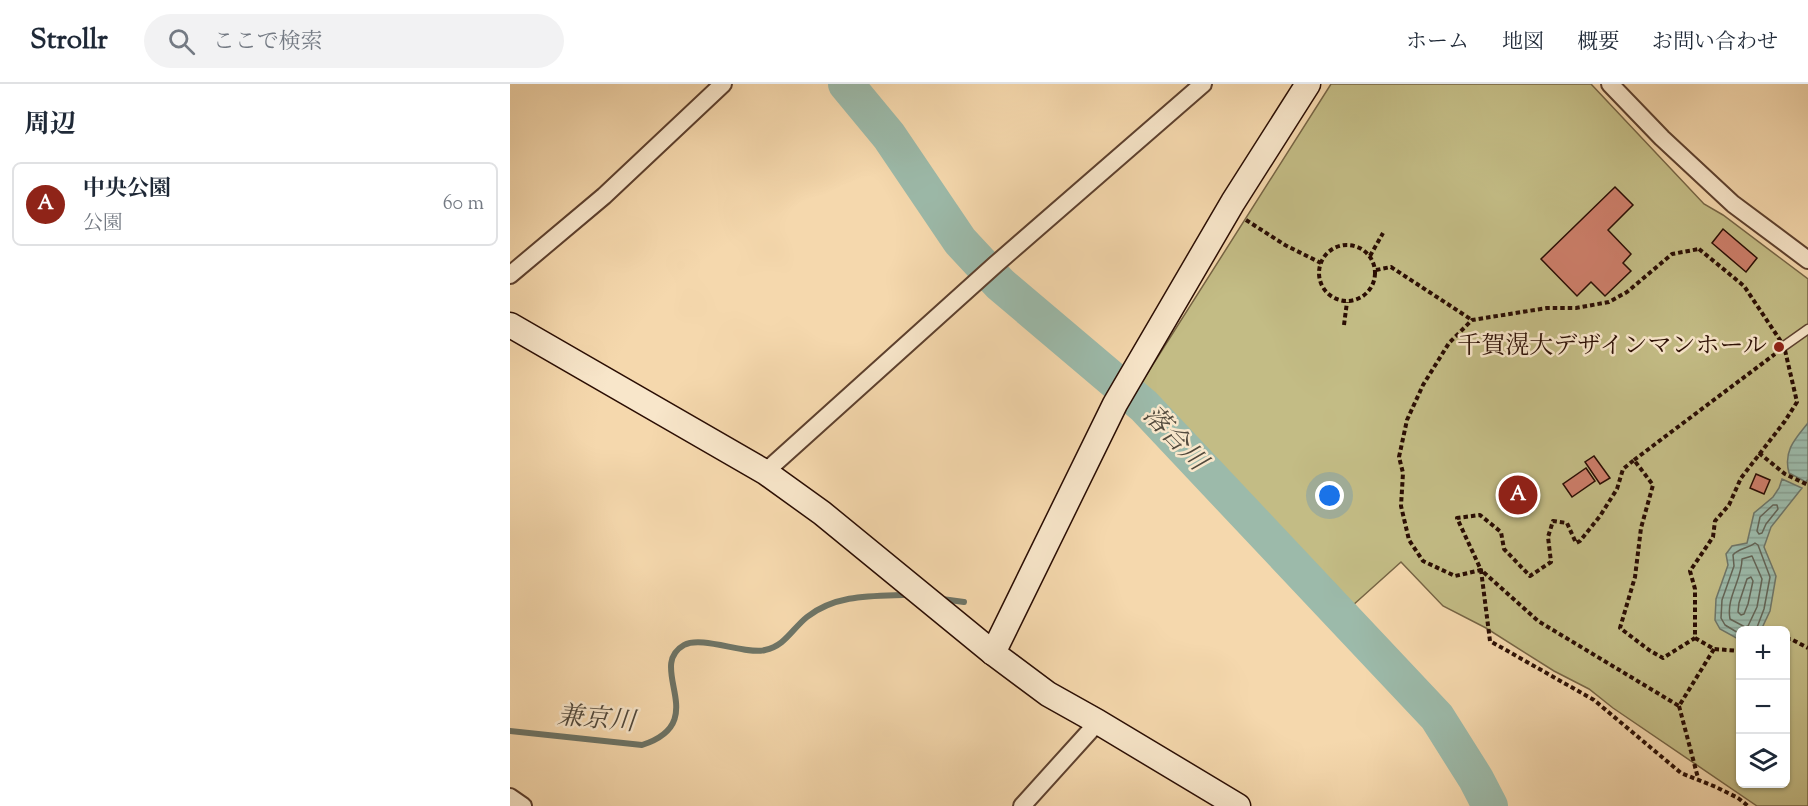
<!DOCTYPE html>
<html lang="ja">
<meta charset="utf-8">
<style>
:root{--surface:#fff;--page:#f2f2f3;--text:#1f2937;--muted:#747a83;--line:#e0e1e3;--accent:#8f2418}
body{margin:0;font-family:"Sorts Mill Goudy","Noto Serif JP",serif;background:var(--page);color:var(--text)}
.controls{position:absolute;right:18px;bottom:18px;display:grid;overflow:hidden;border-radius:9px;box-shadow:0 2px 4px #0004}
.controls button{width:54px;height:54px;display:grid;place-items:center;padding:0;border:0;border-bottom:2px solid var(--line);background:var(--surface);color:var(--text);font:30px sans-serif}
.you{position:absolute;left:820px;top:412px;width:21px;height:21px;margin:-15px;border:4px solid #fff;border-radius:50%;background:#1a73e8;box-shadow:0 0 0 9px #1a73e833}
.badge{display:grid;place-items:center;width:39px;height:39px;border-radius:50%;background:var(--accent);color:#fff;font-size:20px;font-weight:700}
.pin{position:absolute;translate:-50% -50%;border:3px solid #fff;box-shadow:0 2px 6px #0006}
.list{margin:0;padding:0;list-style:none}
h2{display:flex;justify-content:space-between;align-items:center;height:78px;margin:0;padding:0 24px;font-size:26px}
h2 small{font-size:20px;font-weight:400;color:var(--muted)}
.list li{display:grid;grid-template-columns:39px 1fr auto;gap:18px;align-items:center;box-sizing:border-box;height:84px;margin:0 12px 12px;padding:0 12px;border:2px solid var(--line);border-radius:9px}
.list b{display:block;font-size:22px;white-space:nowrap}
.list p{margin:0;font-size:20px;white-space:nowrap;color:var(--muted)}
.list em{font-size:20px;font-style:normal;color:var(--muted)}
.icon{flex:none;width:33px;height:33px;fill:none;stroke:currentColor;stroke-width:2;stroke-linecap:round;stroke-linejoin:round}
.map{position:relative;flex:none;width:1298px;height:722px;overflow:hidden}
header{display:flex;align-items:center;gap:36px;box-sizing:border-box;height:84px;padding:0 30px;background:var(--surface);border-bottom:2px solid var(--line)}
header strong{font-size:28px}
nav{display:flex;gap:33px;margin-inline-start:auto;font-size:21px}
.search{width:420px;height:54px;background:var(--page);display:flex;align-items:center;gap:15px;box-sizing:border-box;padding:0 21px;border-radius:33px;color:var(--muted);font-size:22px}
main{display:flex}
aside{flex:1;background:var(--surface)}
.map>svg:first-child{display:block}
</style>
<header>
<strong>Strollr</strong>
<div class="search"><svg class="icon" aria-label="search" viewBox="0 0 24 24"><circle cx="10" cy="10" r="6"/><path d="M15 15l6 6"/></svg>ここで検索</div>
<nav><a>ホーム</a><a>地図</a><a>概要</a><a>お問い合わせ</a></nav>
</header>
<main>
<aside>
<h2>周辺<small></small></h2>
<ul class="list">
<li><span class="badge">A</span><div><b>中央公園</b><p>公園</p></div><em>60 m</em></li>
</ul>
</aside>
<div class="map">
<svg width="1298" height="722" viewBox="0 0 1298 722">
<defs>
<pattern id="water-rules" width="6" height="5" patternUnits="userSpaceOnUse" patternTransform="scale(1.5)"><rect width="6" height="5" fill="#9cbaaa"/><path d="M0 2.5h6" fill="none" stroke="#879f91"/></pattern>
</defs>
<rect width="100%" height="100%" fill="#f5d8ad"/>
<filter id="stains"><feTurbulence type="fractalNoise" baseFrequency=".00333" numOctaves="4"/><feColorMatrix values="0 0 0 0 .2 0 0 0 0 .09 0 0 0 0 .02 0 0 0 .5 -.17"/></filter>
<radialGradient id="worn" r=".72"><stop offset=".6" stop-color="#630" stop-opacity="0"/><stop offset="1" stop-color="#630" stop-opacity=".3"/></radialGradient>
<path fill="#c3bc85" stroke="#766444" stroke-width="1.5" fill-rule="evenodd" d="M 821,0 L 1081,0 L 1194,120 L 1213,131 L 1298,195 L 1298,722 L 1247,722 L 1103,624 L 1079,605 L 1044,587 L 976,544 L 933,522 L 891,478 L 842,522 L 819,517 L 668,358 L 628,304 ZM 1230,546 L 1276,546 L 1276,700 L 1230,700 Z"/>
<g fill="url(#water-rules)" stroke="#6e7567" stroke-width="1.5">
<path d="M 1298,339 L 1298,395 L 1296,398 L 1279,389 C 1273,367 1285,355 1298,339 Z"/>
<path d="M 1272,395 L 1292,404 L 1261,443 L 1254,463 L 1266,492 L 1260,527 L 1251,546 L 1230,546 L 1230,556 L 1210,545 L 1205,536 L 1206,515 L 1218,481 L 1216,470 L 1222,462 L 1237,459 L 1244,429 L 1263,413 L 1269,404 Z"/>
</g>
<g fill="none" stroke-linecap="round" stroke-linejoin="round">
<g stroke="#636456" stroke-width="1.5">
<path d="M 1263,421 L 1267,421 L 1268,425 L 1256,440 L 1252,449 L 1249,450 L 1247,447 L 1250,433 Z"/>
<path d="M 1242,472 L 1252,495 L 1247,523 L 1238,542 L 1235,543 L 1220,535 C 1216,513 1232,496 1232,475 Z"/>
<path d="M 1241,493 L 1243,497 L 1238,520 L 1234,530 L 1231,531 L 1228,528 L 1229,519 L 1237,495 Z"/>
<path d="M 1230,550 L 1215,541 L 1211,534 L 1212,516 L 1224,482 L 1223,471 C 1227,465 1239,464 1245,459 L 1248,461 L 1260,493 L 1254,525 L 1246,546"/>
</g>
<g stroke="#6e7567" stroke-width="6">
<path d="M 432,515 L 454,518"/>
<path d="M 0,647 L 132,661 C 203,638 135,583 174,561 C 192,551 235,571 255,566 C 275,562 282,545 297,533 C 325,511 360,512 393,511"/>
</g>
<path stroke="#9cbaaa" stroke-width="36" d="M 336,0 L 379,52 L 450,157 L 490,200 L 634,322 L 927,633 L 966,695 L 980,722"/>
</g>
<g fill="#cd7e6a" stroke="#2a0d03" stroke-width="1.5">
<path d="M 1105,103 L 1123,121 L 1098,146 L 1121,170 L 1113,179 L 1121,187 L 1095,212 L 1081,198 L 1067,212 L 1031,175 Z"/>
<path d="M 1213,145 L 1247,174 L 1236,188 L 1202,159 Z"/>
<path d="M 1084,372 L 1100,394 L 1090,400 L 1075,378 Z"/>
<path d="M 1076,384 L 1085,397 L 1062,413 L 1053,400 Z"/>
<path d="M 1246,390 L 1260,396 L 1254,410 L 1240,404 Z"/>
</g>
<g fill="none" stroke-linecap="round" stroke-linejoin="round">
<defs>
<path id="lane" d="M 1274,262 L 1298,245"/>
<g id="street">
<path d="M 1100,0 L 1152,54 L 1223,120 L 1298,176"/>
<path d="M 0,191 L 94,112 L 213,0"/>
<path d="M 255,388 L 486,180 L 693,0"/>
<path d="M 0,713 L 13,722"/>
<path d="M 512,722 L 588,638"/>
</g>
<g id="secondary">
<path d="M 0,241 L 255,388 L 312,429 L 483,569 L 538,610 L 588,638 L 728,722"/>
<path d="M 483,569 L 605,320 L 723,118 L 798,0"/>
</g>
</defs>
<use href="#lane" stroke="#5d402e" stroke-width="11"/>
<use href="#street" stroke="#5d402e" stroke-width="20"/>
<use href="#secondary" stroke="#2a0d03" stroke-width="27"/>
<g stroke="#2a0d03" stroke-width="4" stroke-dasharray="4.5 3" stroke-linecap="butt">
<path d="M 736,136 L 775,161 L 811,179"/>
<circle cx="837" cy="189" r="28"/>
<path d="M 1189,165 L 1234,202 L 1274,262 L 1287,318 L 1275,337 L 1231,394 L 1219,421 L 1205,437 L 1203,453 L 1180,487 L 1185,505 L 1185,554 L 1153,574 L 1139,566 L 1110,544 L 1125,493 L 1131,444 L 1143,401 L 1124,376 L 1113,385 L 1107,405 L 1090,432 L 1070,457 L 1066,459 L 1057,439 L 1043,437 L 1038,453 L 1041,478 L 1020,492 L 994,465 L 991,448 L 970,431 L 947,434 L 971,486 L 945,492 L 913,477 L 899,456 L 891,422 L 893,389 L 889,373 L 897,336 L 913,301 L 939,259 L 962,236 L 1037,224 L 1066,224 L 1099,218 L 1117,208 L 1162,170 Z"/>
<path d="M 860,172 L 873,149"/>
<path d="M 866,186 L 881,183 L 962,236"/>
<path d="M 834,241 L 837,218"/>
<path d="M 1249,369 L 1275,390 L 1298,401"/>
<path d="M 1124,376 L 1265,270"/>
<path d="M 1185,554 L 1204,565 L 1230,567"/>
<path d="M 1276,555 L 1281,555 L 1298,564"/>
<path d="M 1204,565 L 1169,622 L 1028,537 L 971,486 L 980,557 L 1084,616 L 1171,689 L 1206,703 L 1228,714 L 1238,722"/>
<path d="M 1169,622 L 1188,694"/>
</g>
<use href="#lane" stroke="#f8e6ca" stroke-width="8"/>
<use href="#street" stroke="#f8e6ca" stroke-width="16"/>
<use href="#secondary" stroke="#f8e6ca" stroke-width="24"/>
</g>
<circle fill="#8f2418" stroke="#f8e6ca" stroke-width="2" cx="1269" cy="263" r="6"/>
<g text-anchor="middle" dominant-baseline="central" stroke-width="5" stroke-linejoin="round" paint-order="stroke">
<g font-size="24" fill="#2a0d03" stroke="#f8e6ca" text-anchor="end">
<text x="1257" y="263">千賀滉大デザインマンホール</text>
</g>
<g font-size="26" font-style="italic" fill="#524a3d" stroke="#f8e6ca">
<text transform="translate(664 355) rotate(46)">落合川</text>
<text transform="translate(86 636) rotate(5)">兼京川</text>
</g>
</g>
<rect width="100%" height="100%" filter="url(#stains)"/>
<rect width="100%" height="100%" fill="url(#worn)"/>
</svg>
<div class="controls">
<button>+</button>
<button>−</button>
<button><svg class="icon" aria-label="layers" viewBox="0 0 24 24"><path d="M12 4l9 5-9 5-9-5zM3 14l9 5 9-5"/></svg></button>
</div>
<div class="you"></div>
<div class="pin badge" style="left:1008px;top:411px">A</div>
</div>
</main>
